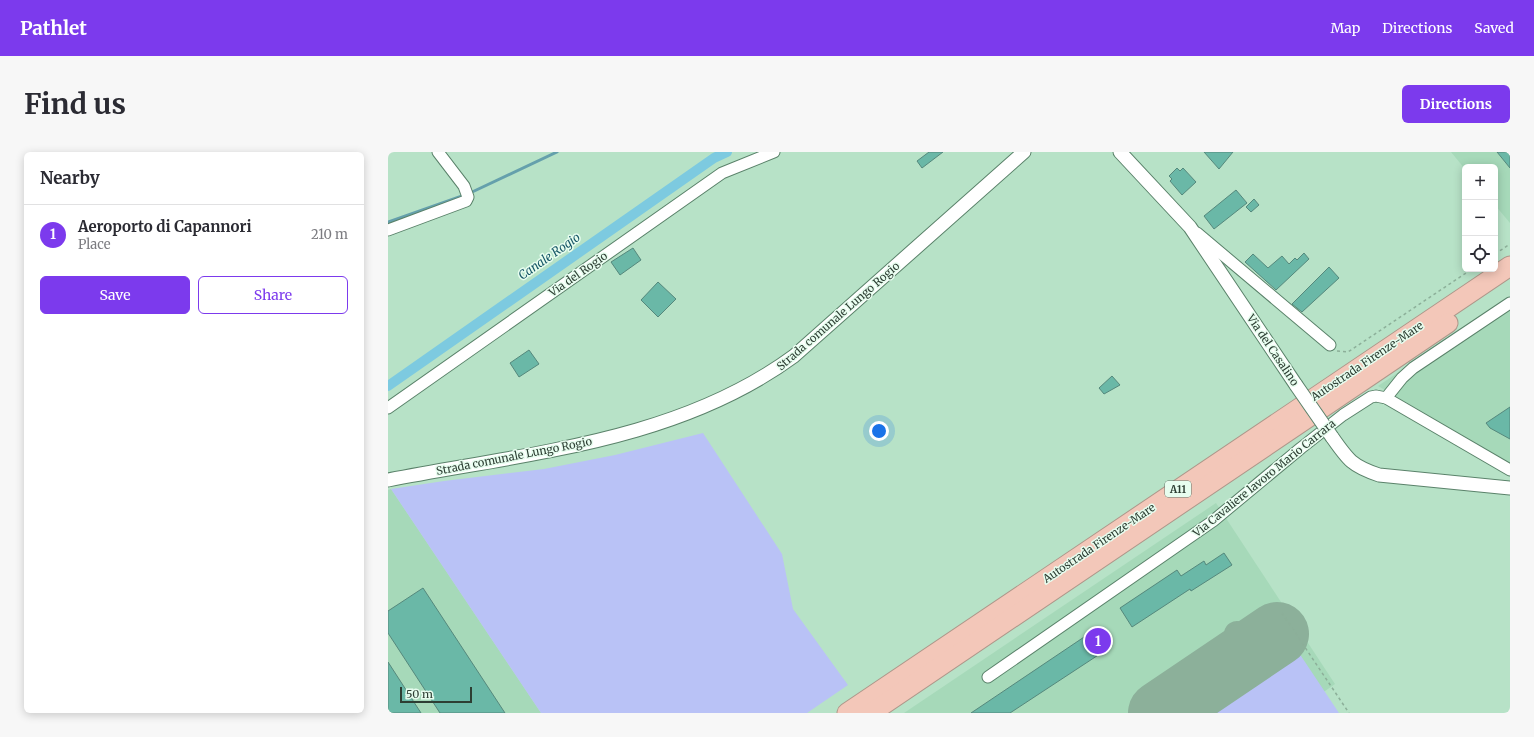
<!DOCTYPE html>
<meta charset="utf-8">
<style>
:root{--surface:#fff;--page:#f7f7f7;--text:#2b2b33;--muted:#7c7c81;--line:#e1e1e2;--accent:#7c3aed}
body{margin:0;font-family:Merriweather,serif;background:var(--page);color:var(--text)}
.controls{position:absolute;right:12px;top:12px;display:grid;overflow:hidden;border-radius:6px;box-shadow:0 2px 10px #0003}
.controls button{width:36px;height:36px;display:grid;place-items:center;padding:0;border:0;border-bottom:1px solid var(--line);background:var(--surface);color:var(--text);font:20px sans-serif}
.scale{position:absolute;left:12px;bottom:10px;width:72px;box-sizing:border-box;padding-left:4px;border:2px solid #2d3e33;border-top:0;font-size:11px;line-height:14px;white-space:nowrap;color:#2d3e33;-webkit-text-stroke:3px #e7fdef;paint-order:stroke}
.you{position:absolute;left:491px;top:279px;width:14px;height:14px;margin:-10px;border:3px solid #fff;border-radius:50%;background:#1a73e8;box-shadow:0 0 0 6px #1a73e833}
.badge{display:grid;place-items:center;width:26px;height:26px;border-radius:50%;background:var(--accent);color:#fff;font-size:13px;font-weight:700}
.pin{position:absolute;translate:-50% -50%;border:2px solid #fff;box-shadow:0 1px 4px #0006}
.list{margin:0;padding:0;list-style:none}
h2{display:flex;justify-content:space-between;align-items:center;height:52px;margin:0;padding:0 16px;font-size:17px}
h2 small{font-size:13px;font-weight:400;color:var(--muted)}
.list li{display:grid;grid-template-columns:26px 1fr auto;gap:12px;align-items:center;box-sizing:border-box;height:60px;padding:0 16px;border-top:1px solid var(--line)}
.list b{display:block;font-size:15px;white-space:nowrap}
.list p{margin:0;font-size:13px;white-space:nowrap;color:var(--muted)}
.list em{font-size:13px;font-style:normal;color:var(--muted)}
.actions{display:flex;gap:8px;padding:12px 16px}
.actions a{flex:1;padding:9px 0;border:1px solid var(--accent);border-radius:6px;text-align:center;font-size:14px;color:var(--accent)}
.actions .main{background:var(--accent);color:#fff}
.icon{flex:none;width:22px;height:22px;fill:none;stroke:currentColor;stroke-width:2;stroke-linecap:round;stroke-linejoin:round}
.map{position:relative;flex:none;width:1122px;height:561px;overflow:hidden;border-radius:6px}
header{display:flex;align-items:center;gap:24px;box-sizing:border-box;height:56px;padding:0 20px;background:var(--accent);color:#fff}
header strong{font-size:19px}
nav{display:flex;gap:22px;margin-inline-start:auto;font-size:14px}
.intro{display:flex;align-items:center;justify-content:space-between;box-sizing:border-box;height:96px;padding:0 24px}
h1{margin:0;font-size:28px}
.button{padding:10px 18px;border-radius:6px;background:var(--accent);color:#fff;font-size:14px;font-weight:700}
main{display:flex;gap:24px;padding:0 24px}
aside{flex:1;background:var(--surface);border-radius:6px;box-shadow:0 2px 10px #0003}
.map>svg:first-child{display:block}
</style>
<header>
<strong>Pathlet</strong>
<nav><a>Map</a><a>Directions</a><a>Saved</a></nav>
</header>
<div class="intro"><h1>Find us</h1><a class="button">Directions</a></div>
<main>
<aside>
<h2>Nearby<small></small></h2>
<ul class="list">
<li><span class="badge">1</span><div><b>Aeroporto di Capannori</b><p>Place</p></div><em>210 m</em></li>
</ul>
<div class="actions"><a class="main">Save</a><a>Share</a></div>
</aside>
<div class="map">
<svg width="1122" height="561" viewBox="0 0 1122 561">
<rect width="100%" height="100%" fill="#b7e2c7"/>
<g fill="#a6d9b9">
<path d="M 1063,0 L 1122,0 L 1122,71 L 1107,53 L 1107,15 L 1077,15 L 1077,17 Z"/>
<path d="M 1122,145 L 1122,311 L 990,234 Z"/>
<path d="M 3,337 L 153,561 L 0,561 L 0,338 Z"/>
<path d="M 828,351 L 947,532 L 906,561 L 516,561 Z"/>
</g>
<g fill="#b9c2f6">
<path d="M 315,281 L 394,402 L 405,457 L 460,533 L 419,561 L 153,561 L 3,337 L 56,329 L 156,317 L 227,303 Z"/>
<path d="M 905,492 L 951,561 L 803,561 Z"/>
</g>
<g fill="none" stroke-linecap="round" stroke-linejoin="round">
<g stroke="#65a0ac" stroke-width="3">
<path d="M 82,41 L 169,0"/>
<path d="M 0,70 L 77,43"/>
</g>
<path stroke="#7dcae0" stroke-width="10" d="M 0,234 L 326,6 L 339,0"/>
<path stroke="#8cb09a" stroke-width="26" d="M 849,482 L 861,501"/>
<path stroke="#8cb09a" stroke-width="64" d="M 772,561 L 889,482"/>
</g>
<g fill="#6ab8a7" stroke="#55887c">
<path d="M 541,0 L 555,0 L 534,16 L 529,9 Z"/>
<path d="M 816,0 L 845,0 L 831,17 Z"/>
<path d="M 1109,0 L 1122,0 L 1122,16 Z"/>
<path d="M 789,16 L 792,19 L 795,16 L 808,30 L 794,43 L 782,29 L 784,27 L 781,24 Z"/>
<path d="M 848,38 L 859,51 L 826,77 L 816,64 Z"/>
<path d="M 866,47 L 871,53 L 863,60 L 858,55 Z"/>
<path d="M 245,96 L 253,108 L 232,123 L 223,110 Z"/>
<path d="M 916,101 L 921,107 L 888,138 L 857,110 L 865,102 L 880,116 L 894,104 L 901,112 L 907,106 L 909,108 Z"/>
<path d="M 941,115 L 951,126 L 914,160 L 904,152 Z"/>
<path d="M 270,130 L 288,147 L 270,165 L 253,148 Z"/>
<path d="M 141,198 L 151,212 L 131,225 L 122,211 Z"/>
<path d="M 724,224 L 732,233 L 716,242 L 711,236 Z"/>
<path d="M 1122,255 L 1122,287 L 1102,276 L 1098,271 Z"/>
<path d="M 836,401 L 844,413 L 803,439 L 802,437 L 744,475 L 732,456 L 789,418 L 793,424 L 816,409 L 818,413 Z"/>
<path d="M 35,436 L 117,561 L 52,561 L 0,481 L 0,459 Z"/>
<path d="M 711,475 L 724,494 L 622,561 L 583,561 Z"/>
<path d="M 0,510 L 33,561 L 0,561 Z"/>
</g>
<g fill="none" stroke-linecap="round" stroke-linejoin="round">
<defs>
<g id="minor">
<path d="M 0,78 L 78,49 L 80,45 L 76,34 L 50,0"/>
<path d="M 809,81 L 942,193"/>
<path d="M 998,246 L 1014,226 L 1025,216 L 1122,151"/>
<path d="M 0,256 L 334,21 L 386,0"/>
<path d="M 600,525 L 825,369 L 913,296 L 955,263 L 983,245 L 988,244 L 998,246 L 1122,318"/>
</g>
<g id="tertiary">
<path d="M 732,0 L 802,75 L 908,233"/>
<path d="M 944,285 C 960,308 964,314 991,323 L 1122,336"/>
<path d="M 0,328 C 138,301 289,290 406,204 L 636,0"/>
</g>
<g id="motorway">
<path d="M 459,561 L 1122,114"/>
<path d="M 483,561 L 1060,171"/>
</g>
</defs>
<use href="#minor" stroke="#5a826a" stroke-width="13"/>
<use href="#tertiary" stroke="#5a826a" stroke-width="15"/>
<use href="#motorway" stroke="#ae978a" stroke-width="21"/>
<g stroke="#8caf99" stroke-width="1.5" stroke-dasharray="3 3" stroke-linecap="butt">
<path d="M 1107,102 L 1122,92"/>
<path d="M 949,199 L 960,200 L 1084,117"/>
<path d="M 894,461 L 961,561"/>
</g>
<use href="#minor" stroke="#fff" stroke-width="11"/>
<use href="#tertiary" stroke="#fff" stroke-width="13"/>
<use href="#motorway" stroke="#f3c7b9" stroke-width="19"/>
<defs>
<path id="tertiary-bridge" d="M 908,233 L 944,285"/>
</defs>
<use href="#tertiary-bridge" stroke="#5a826a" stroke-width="15" stroke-linecap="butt"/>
<use href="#tertiary-bridge" stroke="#fff" stroke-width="13"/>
</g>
<g text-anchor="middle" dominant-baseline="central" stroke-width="3" stroke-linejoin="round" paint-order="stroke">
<rect fill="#e7fdef" stroke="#65776b" stroke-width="1" x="777" y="329" width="26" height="16" rx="3"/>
<g font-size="10" font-weight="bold" fill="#2d3e33">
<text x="790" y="337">A11</text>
</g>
<g font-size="11" fill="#2d3e33" stroke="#e7fdef">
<text transform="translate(190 122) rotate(-35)">Via del Rogio</text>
<text transform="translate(450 164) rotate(-41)">Strada comunale Lungo Rogio</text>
<text transform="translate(885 198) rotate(56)">Via del Casalino</text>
<text transform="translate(979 209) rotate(-34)">Autostrada Firenze-Mare</text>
<text transform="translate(126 304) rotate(-11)">Strada comunale Lungo Rogio</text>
<text transform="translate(876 326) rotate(-39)">Via Cavaliere lavoro Mario Carrara</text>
<text transform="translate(711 391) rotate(-34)">Autostrada Firenze-Mare</text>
</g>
<g font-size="12" font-style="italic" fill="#155666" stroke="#e7fdef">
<text transform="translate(161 104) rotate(-35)">Canale Rogio</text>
</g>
</g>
</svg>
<div class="controls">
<button>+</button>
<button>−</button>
<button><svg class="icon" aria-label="locate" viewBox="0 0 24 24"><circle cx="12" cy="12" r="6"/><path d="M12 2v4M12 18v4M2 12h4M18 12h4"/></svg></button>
</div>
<div class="scale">50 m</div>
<div class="you"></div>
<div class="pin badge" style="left:710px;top:489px">1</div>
</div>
</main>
